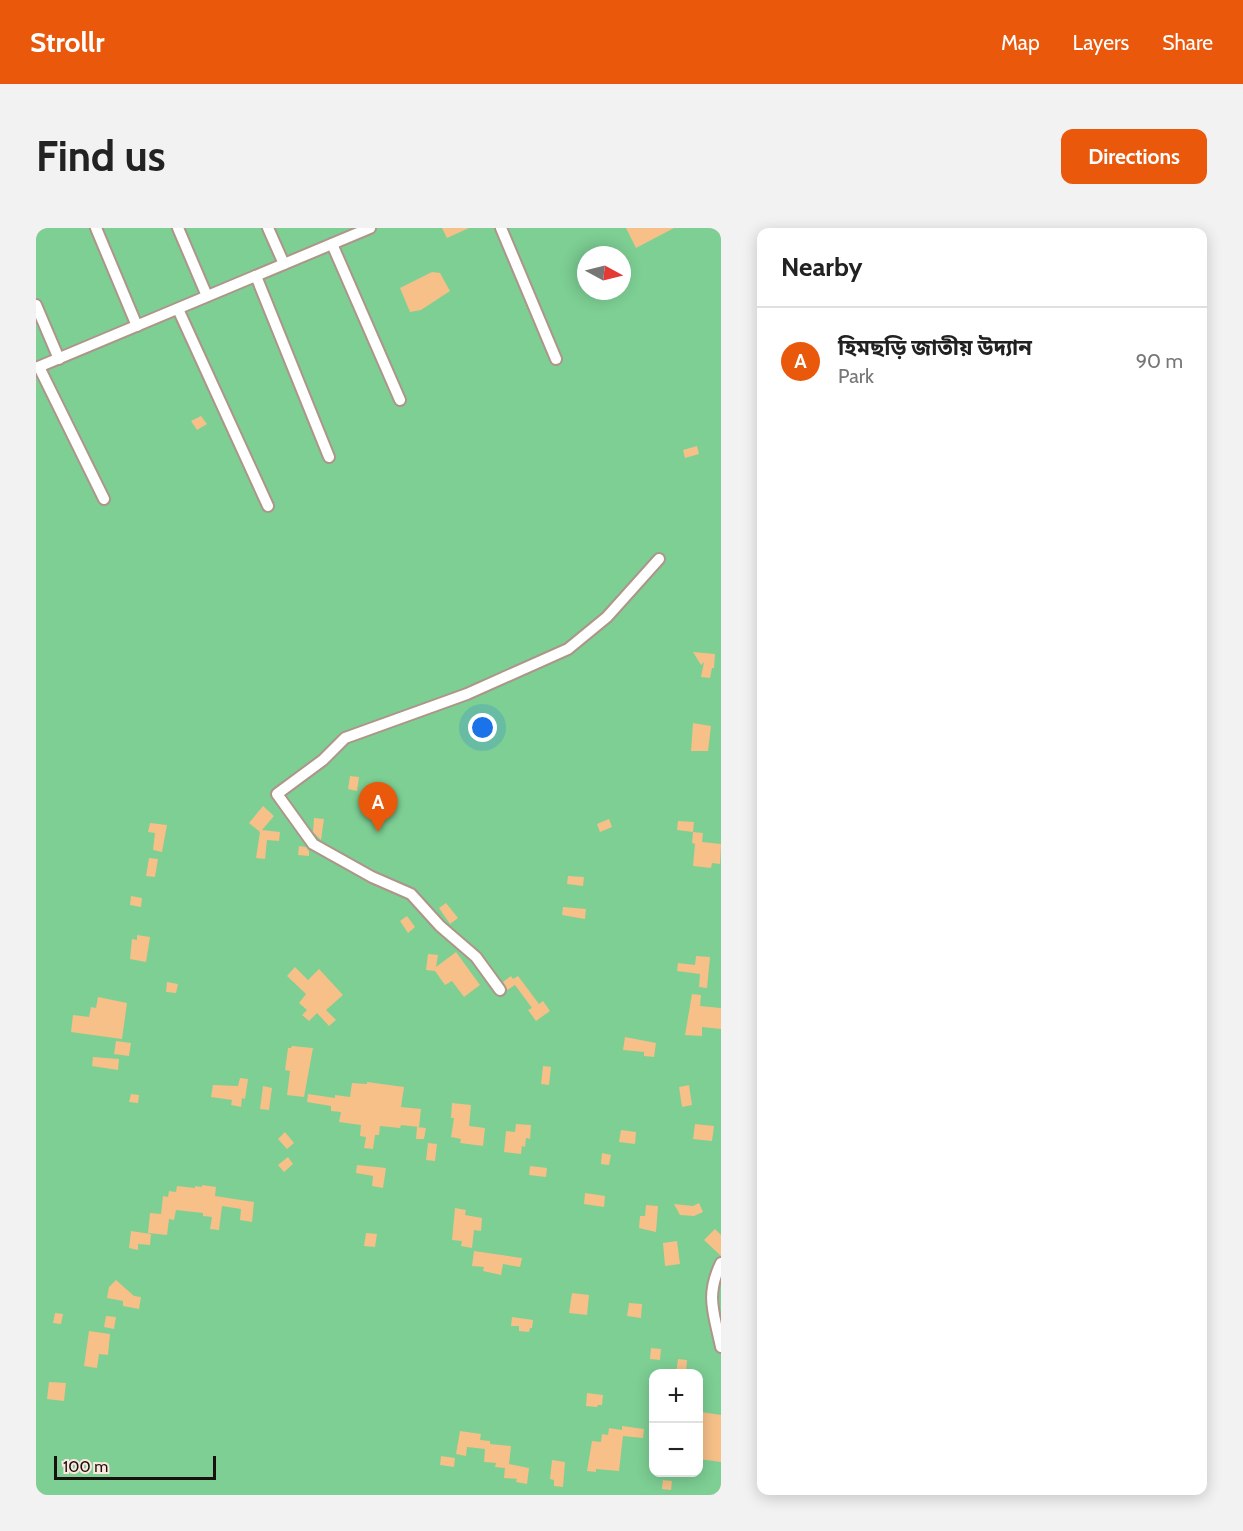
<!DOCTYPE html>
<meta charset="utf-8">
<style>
:root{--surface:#fff;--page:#f2f2f2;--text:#222;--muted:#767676;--line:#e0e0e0;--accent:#ea580c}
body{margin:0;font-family:Cabin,"Noto Sans Bengali",sans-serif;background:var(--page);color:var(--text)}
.controls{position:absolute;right:18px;bottom:18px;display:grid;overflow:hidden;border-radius:12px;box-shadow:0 3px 15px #0003}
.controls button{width:54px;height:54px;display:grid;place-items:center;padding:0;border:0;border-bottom:2px solid var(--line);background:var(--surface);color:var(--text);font:30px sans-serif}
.compass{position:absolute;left:541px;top:18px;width:54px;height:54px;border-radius:50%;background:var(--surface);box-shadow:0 3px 15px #0003;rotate:97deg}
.scale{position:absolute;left:18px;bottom:15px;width:162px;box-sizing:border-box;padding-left:6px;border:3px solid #19110d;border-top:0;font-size:16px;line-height:21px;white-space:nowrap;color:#19110d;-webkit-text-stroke:4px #fde8df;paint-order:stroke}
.you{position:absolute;left:447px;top:500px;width:21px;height:21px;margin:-15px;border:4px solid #fff;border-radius:50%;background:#1a73e8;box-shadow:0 0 0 9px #1a73e833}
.badge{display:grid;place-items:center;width:39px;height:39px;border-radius:50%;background:var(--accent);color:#fff;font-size:20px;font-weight:700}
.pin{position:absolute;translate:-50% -50px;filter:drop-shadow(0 2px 3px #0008)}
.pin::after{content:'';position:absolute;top:32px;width:21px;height:18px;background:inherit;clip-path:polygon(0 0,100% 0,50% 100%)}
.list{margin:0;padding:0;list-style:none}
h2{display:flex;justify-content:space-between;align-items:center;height:78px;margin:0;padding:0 24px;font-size:26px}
h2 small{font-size:20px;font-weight:400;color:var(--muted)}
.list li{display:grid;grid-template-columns:39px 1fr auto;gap:18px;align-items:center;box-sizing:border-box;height:108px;padding:0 24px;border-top:2px solid var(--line)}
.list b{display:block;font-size:22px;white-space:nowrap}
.list p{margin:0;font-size:20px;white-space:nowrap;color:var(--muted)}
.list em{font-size:20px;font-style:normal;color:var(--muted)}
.map{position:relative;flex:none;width:685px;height:1267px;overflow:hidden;border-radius:12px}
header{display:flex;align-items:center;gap:36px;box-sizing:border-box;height:84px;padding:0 30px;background:var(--accent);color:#fff}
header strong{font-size:28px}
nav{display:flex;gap:33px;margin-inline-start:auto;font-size:21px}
.intro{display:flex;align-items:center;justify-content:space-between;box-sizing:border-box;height:144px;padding:0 36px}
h1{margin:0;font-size:42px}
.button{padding:15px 27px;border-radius:12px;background:var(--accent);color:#fff;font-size:21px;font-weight:700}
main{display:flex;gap:36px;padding:0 36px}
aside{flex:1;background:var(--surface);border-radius:12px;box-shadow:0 3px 15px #0003}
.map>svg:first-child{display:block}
</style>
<header>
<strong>Strollr</strong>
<nav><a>Map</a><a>Layers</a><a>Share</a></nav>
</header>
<div class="intro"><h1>Find us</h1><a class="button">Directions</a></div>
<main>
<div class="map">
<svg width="685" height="1267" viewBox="0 0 685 1267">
<rect width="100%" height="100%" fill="#f4dace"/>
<path fill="#7dcf94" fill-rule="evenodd" d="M 0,0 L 685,0 L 685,1267 L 0,1267 ZM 550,27 L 586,27 L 586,63 L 550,63 ZM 618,1146 L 662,1146 L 662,1244 L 618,1244 Z"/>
<g fill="#f6c088">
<path d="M 406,0 L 433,0 L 411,10 Z"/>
<path d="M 590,0 L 638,0 L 600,20 Z"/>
<path d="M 396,44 L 404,45 L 414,63 L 385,82 L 374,84 L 364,60 Z"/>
<path d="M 165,188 L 171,196 L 161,202 L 155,193 Z"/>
<path d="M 661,218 L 663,226 L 649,230 L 647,222 Z"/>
<path d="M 657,424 L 679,426 L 678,440 L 676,440 L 674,450 L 665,449 L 668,434 L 665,437 Z"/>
<path d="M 657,495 L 675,498 L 672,523 L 655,523 Z"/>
<path d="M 314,548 L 323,549 L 321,563 L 312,561 Z"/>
<path d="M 227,578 L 238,588 L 226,602 L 244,604 L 243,613 L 231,612 L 229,631 L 220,630 L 224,604 L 213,595 Z"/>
<path d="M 278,590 L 288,591 L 285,612 L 277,604 Z"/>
<path d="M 573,591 L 576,599 L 564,604 L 561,596 Z"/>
<path d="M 642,593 L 658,594 L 657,604 L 667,605 L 666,614 L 685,616 L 684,636 L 676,635 L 675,640 L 657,638 L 659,616 L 656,615 L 657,604 L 641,602 Z"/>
<path d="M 114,595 L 131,597 L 126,624 L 117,622 L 119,605 L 112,604 Z"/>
<path d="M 263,618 L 270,619 L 273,623 L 273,628 L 262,627 Z"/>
<path d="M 113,630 L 122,631 L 119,649 L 110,648 Z"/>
<path d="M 532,648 L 548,649 L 547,658 L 531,656 Z"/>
<path d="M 95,668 L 106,670 L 105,679 L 94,677 Z"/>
<path d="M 410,675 L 422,690 L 414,696 L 403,680 Z"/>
<path d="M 527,679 L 550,681 L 549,691 L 526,687 Z"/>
<path d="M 371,688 L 379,699 L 372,705 L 364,693 Z"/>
<path d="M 101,707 L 114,709 L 110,734 L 94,731 L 96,711 L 101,712 Z"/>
<path d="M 420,724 L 444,757 L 428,769 L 416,753 L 409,757 L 399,743 L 390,742 L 392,726 L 402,727 L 400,739 Z"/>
<path d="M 660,728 L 674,729 L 671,760 L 663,759 L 664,746 L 641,743 L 642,735 L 659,737 Z"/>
<path d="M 259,739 L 272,752 L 283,741 L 307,767 L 290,782 L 300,792 L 293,798 L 281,785 L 273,793 L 266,787 L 271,782 L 263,775 L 270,766 L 251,748 Z"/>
<path d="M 475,748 L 477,751 L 482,748 L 503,776 L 507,773 L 514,783 L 500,793 L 492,782 L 496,780 L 479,757 L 471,762 L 467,754 Z"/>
<path d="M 131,754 L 142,756 L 140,765 L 130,764 Z"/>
<path d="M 656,766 L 665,767 L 664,778 L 685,780 L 685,801 L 666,799 L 666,808 L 649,807 Z"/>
<path d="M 62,769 L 91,775 L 86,811 L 35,804 L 37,787 L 53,789 L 55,779 L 60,780 Z"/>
<path d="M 589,809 L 620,815 L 618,829 L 608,828 L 608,824 L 587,822 Z"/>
<path d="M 80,813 L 95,815 L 93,828 L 78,826 Z"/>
<path d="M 256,818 L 277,820 L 268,869 L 251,867 L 254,843 L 249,842 L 252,820 L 255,820 Z"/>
<path d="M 57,829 L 83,831 L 82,842 L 56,838 Z"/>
<path d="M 507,838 L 515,839 L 513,857 L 505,856 Z"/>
<path d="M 204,850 L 212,851 L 209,871 L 206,870 L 205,879 L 195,877 L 196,872 L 175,869 L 177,857 L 202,858 Z"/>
<path d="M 331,854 L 368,859 L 365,879 L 385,881 L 383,899 L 365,897 L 364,900 L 344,898 L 343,907 L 339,907 L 337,921 L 328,920 L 330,909 L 324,908 L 325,897 L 303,894 L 305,884 L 295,883 L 295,878 L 271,874 L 272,866 L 299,870 L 299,867 L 314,869 L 316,855 L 331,856 Z"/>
<path d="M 653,857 L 656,877 L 646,879 L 643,859 Z"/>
<path d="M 227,858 L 236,860 L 233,882 L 224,881 Z"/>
<path d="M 95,866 L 103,867 L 102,875 L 93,874 Z"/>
<path d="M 416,875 L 435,877 L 433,898 L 449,900 L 447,918 L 424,915 L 425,911 L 415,909 L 418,890 L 415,890 Z"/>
<path d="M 480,896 L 495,897 L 494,911 L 490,910 L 489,919 L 486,918 L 485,926 L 468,924 L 470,903 L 479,904 Z"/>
<path d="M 659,896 L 678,898 L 676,913 L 657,911 Z"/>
<path d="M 381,899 L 390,900 L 388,911 L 380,911 Z"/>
<path d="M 585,902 L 600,904 L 599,916 L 583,914 Z"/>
<path d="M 249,904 L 258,915 L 251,921 L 242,911 Z"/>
<path d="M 392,915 L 401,916 L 399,933 L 390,932 Z"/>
<path d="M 566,925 L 575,927 L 573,937 L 565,936 Z"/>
<path d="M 252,929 L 257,936 L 248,944 L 242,937 Z"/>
<path d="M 321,937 L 350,940 L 347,960 L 336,958 L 337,948 L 320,945 Z"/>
<path d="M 494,938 L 511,940 L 510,949 L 493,947 Z"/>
<path d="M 166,957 L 180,959 L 179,968 L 218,974 L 216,994 L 204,992 L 205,981 L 186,978 L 183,1002 L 174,1001 L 176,989 L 167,988 L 167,985 L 140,982 L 138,992 L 133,991 L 131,1007 L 112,1005 L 114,985 L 125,986 L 127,968 L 132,969 L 133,963 L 140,964 L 141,958 L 159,960 L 159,958 L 166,959 Z"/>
<path d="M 549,965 L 569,968 L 568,979 L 548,976 Z"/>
<path d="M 663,975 L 667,984 L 658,988 L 644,987 L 638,976 L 657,978 Z"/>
<path d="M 610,977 L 622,978 L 620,1004 L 603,1000 L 604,988 L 609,988 Z"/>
<path d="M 419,980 L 430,982 L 429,987 L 446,990 L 445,1003 L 438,1002 L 436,1020 L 425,1018 L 426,1013 L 416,1012 Z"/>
<path d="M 679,1001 L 685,1007 L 685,1028 L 668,1012 Z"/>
<path d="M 95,1003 L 115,1006 L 114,1017 L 102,1016 L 102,1022 L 93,1020 Z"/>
<path d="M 330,1005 L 341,1006 L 339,1019 L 328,1018 Z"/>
<path d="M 641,1013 L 644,1036 L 629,1038 L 627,1015 Z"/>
<path d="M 438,1023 L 486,1030 L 484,1039 L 467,1036 L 465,1047 L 447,1043 L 448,1039 L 436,1038 Z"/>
<path d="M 80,1052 L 98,1068 L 105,1069 L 103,1081 L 87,1078 L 87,1073 L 71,1070 L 73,1059 Z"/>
<path d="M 536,1065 L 553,1067 L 551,1087 L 533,1085 Z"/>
<path d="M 593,1075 L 606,1076 L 605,1090 L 591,1088 Z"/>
<path d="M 19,1085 L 27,1086 L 25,1096 L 17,1095 Z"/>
<path d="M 70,1088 L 80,1089 L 78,1101 L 68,1099 Z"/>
<path d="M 476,1089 L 497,1092 L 496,1100 L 494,1100 L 493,1104 L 483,1103 L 483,1098 L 475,1098 Z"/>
<path d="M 53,1103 L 74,1106 L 72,1127 L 63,1126 L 61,1140 L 48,1138 Z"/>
<path d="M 615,1120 L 625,1121 L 624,1132 L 614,1131 Z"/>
<path d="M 642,1131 L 651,1132 L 650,1146 L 640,1146 Z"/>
<path d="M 13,1154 L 30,1155 L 28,1173 L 11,1171 Z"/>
<path d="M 551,1165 L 567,1167 L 566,1177 L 562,1177 L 561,1179 L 550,1178 Z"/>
<path d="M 665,1184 L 685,1187 L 685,1234 L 663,1231 Z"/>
<path d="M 586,1198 L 608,1201 L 607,1210 L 587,1208 L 583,1243 L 560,1241 L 560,1244 L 551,1243 L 556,1213 L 565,1214 L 566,1206 L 572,1207 L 573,1200 L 586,1202 Z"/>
<path d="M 424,1203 L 445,1206 L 444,1212 L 454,1213 L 454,1216 L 475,1218 L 473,1236 L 493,1240 L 491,1256 L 480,1254 L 481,1251 L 468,1250 L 469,1240 L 459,1239 L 460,1235 L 448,1234 L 449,1221 L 431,1219 L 430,1228 L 420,1226 Z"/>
<path d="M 405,1228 L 419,1230 L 418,1239 L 404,1237 Z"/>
<path d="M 516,1232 L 529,1234 L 527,1259 L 518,1258 L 518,1252 L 514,1251 Z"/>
<path d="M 627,1252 L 636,1253 L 635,1262 L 626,1261 Z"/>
</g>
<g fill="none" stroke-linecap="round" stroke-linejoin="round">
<defs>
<g id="street">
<path d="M 60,0 L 101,98"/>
<path d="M 142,0 L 171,68"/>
<path d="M 232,0 L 248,36"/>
<path d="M 465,0 L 520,131"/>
<path d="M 296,16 L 364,172"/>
<path d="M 220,48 L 293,229"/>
<path d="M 0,77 L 23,131"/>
<path d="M 142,81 L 232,278"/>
<path d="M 3,139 L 68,271"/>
<path d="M 0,140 L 334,0"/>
<path d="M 464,762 L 440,729 L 404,698 L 375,666 L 336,649 L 277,616 L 241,566 L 287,532 L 309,510 L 431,466 L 532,421 L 571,389 L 623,331"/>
<path d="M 685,1035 C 669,1068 678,1085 685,1119"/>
</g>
</defs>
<use href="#street" stroke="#ad9589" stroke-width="14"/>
<use href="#street" stroke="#fff" stroke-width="10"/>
</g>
</svg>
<div class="controls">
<button>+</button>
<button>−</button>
</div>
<svg class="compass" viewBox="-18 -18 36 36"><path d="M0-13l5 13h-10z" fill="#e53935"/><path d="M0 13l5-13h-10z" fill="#767676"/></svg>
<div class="scale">100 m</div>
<div class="you"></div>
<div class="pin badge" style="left:342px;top:604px">A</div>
</div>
<aside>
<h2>Nearby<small></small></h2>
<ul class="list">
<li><span class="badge">A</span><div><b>হিমছড়ি জাতীয় উদ্যান</b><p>Park</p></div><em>90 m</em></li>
</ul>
</aside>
</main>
